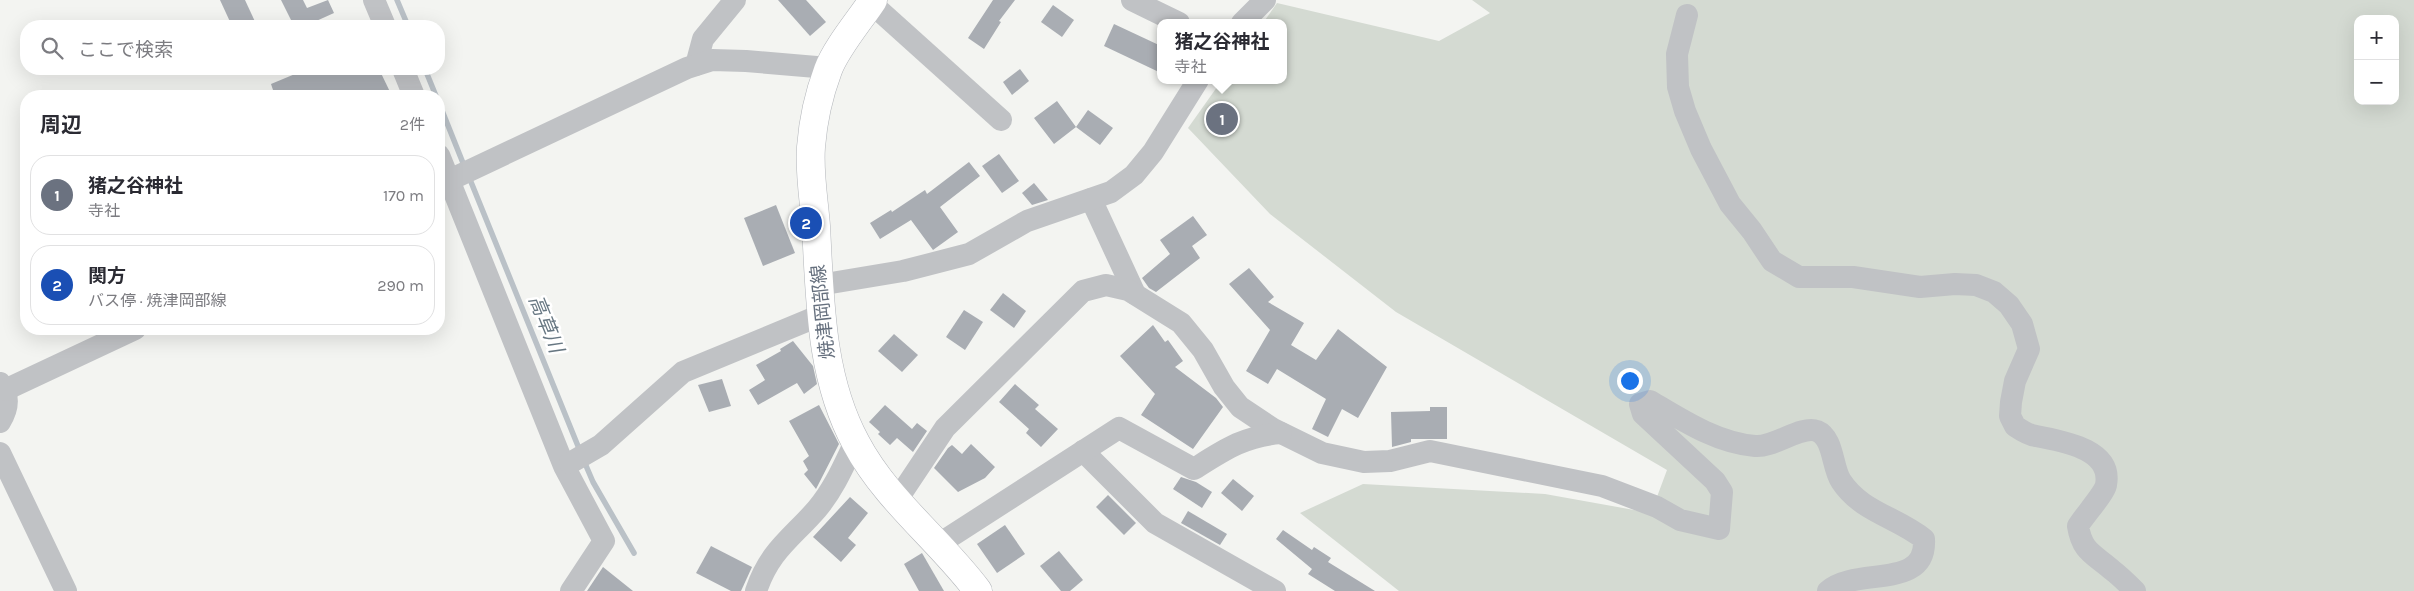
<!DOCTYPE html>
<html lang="ja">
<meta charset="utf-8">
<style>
:root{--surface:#fff;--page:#f7f7f7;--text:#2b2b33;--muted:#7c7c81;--line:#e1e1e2;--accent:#ce6f37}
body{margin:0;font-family:Karla,"Noto Sans JP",sans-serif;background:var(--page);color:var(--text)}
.controls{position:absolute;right:15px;top:15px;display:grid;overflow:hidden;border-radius:10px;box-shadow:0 5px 20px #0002}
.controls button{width:45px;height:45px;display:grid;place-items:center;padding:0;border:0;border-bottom:1px solid var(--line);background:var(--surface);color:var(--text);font:25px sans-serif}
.you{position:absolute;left:1629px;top:380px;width:18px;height:18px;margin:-12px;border:4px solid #fff;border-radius:50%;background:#1a73e8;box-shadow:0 0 0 8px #1a73e833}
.badge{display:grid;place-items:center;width:32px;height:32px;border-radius:50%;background:var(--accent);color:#fff;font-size:16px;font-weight:700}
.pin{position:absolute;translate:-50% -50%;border:2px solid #fff;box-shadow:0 1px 5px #0006}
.popup{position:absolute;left:1157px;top:19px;width:130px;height:65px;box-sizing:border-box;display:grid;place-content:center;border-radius:10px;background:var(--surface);filter:drop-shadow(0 1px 4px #0005);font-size:16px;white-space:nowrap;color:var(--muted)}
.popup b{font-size:19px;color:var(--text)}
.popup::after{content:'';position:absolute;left:50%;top:100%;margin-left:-10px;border:10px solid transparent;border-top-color:var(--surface)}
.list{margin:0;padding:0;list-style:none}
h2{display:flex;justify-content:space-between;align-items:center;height:65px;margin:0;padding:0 20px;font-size:21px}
h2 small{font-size:16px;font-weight:400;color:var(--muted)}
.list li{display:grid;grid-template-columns:32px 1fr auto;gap:15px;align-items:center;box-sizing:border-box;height:80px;margin:0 10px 10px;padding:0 10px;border:1px solid var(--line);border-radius:20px}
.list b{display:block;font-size:19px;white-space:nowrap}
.list p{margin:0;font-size:16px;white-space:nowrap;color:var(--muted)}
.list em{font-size:16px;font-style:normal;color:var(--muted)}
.icon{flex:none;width:28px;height:28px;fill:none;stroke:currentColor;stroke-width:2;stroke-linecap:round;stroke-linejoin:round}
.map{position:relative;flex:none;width:2414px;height:591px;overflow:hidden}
.search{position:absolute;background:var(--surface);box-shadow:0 5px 20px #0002;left:20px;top:20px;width:425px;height:55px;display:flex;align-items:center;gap:12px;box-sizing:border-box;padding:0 18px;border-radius:20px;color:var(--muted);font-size:19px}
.panel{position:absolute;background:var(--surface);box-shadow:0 5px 20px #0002;left:20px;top:90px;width:425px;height:245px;border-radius:20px}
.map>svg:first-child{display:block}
</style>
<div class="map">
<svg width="2414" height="591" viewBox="0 0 2414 591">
<rect width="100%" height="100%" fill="#f3f4f1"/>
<path fill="#d4dad2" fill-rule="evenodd" d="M 1472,0 L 2414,0 L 2414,591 L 1399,591 L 1300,513 L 1363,484 L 1545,494 L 1651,513 L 1667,470 L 1396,312 L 1270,214 L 1188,128 L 1222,80 L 1283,80 L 1283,23 L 1263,23 L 1277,3 L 1439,41 L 1490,13 ZM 2358,19 L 2395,19 L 2395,101 L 2358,101 Z"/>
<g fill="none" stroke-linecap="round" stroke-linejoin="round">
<g stroke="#bac1c7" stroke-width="5.5">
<path d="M 397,0 L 408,26"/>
<path d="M 425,69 L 436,96"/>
<path d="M 439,103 L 465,168"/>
<path d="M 469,177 L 580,451"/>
<path d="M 584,461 L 593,482 L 634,553"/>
</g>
</g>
<g fill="#a9adb3">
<path d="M 220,0 L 245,0 L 257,26 L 232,26 Z"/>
<path d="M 281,0 L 303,0 L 307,8 L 328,0 L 334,13 L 314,22 L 315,26 L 294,26 Z"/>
<path d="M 778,0 L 806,0 L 826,22 L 810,36 Z"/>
<path d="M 993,0 L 1015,0 L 999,21 L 1001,22 L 984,49 L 968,38 Z"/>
<path d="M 1053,5 L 1074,20 L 1062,37 L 1041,22 Z"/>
<path d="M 1114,24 L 1161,46 L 1161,73 L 1104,46 Z"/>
<path d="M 307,69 L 379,69 L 392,96 L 275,96 L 271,84 Z"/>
<path d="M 1020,69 L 1029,81 L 1012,95 L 1003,82 Z"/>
<path d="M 1057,101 L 1076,127 L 1088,110 L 1113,128 L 1100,145 L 1076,127 L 1054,144 L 1034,118 Z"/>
<path d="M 1215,106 L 1235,108 L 1232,133 L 1212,130 Z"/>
<path d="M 999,154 L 1019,181 L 1002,193 L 982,166 Z"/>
<path d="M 969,162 L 980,176 L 940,207 L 958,232 L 933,250 L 911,220 L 880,239 L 870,223 L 891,210 L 892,212 L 925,190 L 927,194 Z"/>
<path d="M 1034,183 L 1048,200 L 1032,205 L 1022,193 Z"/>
<path d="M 776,205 L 795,253 L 763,266 L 744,218 Z"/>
<path d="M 1193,216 L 1207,235 L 1192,246 L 1200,258 L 1156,292 L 1149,288 L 1142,278 L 1170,254 L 1160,240 Z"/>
<path d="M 1249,268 L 1274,297 L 1268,302 L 1304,323 L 1291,345 L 1316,360 L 1338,329 L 1387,367 L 1358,418 L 1342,409 L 1328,437 L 1312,429 L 1326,399 L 1277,369 L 1268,384 L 1246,371 L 1270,330 L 1229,284 Z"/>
<path d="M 1003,293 L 1026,311 L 1014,328 L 990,310 Z"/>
<path d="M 964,310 L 983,322 L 965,350 L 946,337 Z"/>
<path d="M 1153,325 L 1165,342 L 1168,340 L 1183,361 L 1175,367 L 1216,398 L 1223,407 L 1193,449 L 1141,415 L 1155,394 L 1120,356 Z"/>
<path d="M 894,334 L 918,355 L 902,372 L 878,351 Z"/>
<path d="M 793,341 L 813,366 L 817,384 L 804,394 L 797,383 L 758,405 L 749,390 L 765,380 L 756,365 L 781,351 L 780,349 Z"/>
<path d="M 722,379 L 731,406 L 709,412 L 698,385 Z"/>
<path d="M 1015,384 L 1039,405 L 1035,409 L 1058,429 L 1041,447 L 1026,433 L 1029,429 L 999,402 Z"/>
<path d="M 819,405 L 839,444 L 816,489 L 804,474 L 808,470 L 803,461 L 809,456 L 789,421 Z"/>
<path d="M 885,405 L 912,429 L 917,423 L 927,431 L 913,452 L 897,438 L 890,445 L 878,434 L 880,432 L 869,422 Z"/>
<path d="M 1430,407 L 1447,407 L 1447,439 L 1411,439 L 1411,442 L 1392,447 L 1391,412 L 1430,411 Z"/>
<path d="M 971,444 L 995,467 L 985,478 L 958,492 L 934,468 L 948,448 L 952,445 L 962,454 Z"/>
<path d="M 1181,477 L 1196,482 L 1212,492 L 1202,508 L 1173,489 Z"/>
<path d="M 1233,479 L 1254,496 L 1242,511 L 1221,493 Z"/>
<path d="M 1108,495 L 1136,523 L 1124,535 L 1096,507 Z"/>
<path d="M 850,497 L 868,513 L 848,538 L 856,545 L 841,562 L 813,537 Z"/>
<path d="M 1188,511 L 1227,534 L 1220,545 L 1181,523 Z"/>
<path d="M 1005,525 L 1025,554 L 997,573 L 977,544 Z"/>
<path d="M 1283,530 L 1312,550 L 1314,547 L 1331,558 L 1328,562 L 1375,591 L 1335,591 L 1308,574 L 1312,569 L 1276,539 Z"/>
<path d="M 711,546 L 752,567 L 741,591 L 731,591 L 696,573 Z"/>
<path d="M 1059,551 L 1083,580 L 1070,591 L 1061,591 L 1040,566 Z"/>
<path d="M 922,553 L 944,591 L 919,591 L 904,564 Z"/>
<path d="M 603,567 L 633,591 L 587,591 Z"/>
</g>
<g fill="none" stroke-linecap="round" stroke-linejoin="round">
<defs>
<path id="secondary" d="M 873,0 C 860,20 836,48 828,70 C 819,94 813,121 811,147 C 809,173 814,200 816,226 C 820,299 820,377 856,443 C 886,500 940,540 978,591"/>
</defs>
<use href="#secondary" stroke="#b2b5ba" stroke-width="29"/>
<g stroke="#c0c2c5" stroke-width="22">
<path d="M 374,0 L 385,26"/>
<path d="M 1132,0 L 1179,23"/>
<path d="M 871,3 L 1001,120"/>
<path d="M 1687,15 L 1677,54 L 1678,87 L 1685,111 L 1701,149 L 1730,204 L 1752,231 L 1772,261 L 1799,277 L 1853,277 L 1920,287 L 1955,284 L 1976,285 L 1994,292 L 2009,305 L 2022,324 L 2029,349 L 2015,381 L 2011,402 L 2010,416 L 2015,426 C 2021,430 2028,435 2036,436 C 2060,441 2113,448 2106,485 C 2104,494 2084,516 2078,526 C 2082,552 2094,554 2112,570 C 2120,576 2128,584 2135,591"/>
<path d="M 1242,23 L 1265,0"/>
<path d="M 696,65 L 703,39 L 735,0"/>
<path d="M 403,69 L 414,96"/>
<path d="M 439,155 L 564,466 L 604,541 L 571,591"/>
<path d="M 439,185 L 687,68 L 712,60 L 746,61 L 828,68"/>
<path d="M 1091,199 L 1135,294"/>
<path d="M 819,285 L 903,271 L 969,254 L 1027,221 L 1111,192 L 1134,175 L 1153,152 L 1198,80"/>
<path d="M 0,383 C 10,396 8,409 0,422"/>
<path d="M 5,390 L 135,329"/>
<path d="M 1083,451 L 1155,523 L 1275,591"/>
<path d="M 0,453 L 66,591"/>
<path d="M 570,463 L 601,445 L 683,372 L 821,315"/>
<path d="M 897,500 L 945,428 L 1083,291 L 1106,285 L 1128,290 L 1181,323 L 1203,350 L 1224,387 L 1240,407 L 1273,429 L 1322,453 L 1364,462 L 1390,461 L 1430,451 L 1602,486 L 1657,507 L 1680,520 L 1719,529 L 1722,492 L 1715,481 L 1643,414 L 1640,404 L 1650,401 C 1682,420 1717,443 1755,446 C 1773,448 1801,425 1817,431 C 1834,438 1832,468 1841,481 C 1861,512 1897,517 1924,539 C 1927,591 1857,566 1828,591"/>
<path d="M 939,544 L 1119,428 L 1194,469 C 1224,450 1244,436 1281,433"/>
<path d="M 756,591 C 770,550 791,539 817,509 C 834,489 844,465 855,442"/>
</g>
<use href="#secondary" stroke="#fff" stroke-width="28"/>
</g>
<g text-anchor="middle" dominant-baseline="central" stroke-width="5" stroke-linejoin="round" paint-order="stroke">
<g font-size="19" fill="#66707e" stroke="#fff">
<text transform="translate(823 312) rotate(-96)">焼津岡部線</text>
</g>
<g font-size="20" font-style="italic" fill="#677782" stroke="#fff">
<text transform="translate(546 324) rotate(68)">高草川</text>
</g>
</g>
</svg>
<div class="controls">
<button>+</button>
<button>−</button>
</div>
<div class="you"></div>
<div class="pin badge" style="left:1222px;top:119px;background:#6b7280">1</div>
<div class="popup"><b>猪之谷神社</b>寺社</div>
<div class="pin badge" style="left:806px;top:223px;background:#1a4fb4">2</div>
<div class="search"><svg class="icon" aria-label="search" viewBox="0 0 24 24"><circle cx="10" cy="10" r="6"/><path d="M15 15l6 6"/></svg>ここで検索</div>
<section class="panel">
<h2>周辺<small>2件</small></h2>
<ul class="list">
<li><span class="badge" style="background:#6b7280">1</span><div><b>猪之谷神社</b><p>寺社</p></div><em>170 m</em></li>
<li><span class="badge" style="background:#1a4fb4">2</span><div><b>関方</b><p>バス停 · 焼津岡部線</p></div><em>290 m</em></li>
</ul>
</section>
</div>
